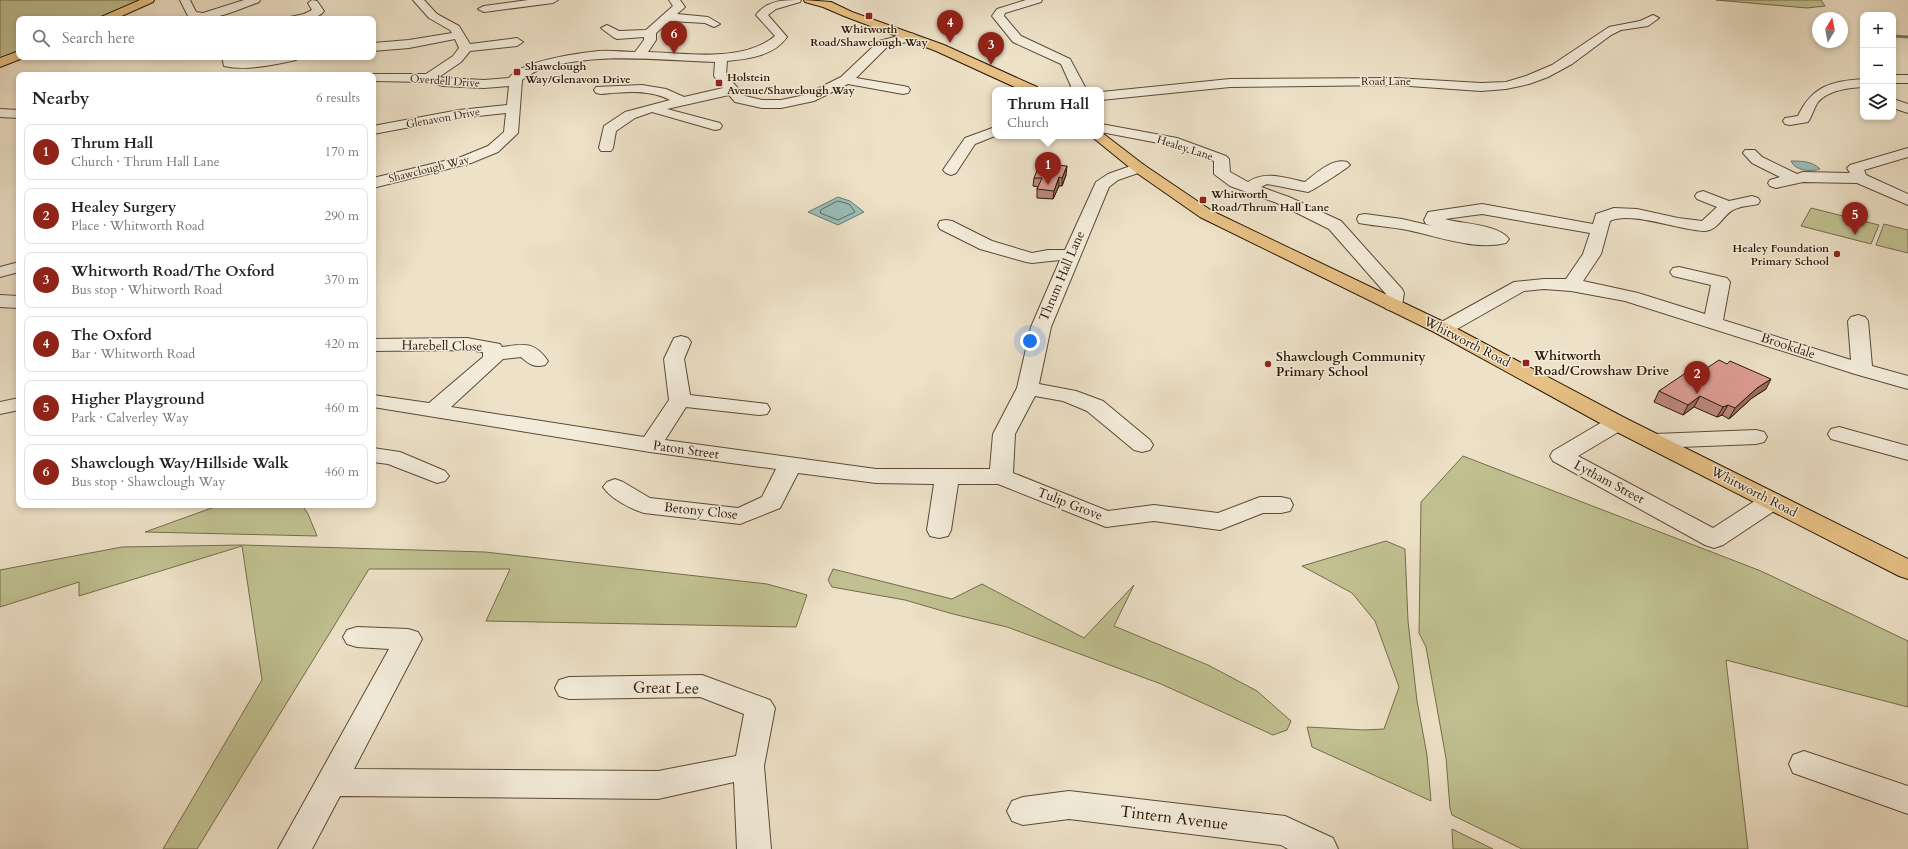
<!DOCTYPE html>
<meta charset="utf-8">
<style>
:root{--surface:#fff;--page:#f2f2f2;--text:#222;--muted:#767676;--line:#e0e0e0;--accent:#8f2418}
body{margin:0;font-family:Cardo,serif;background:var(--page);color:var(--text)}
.controls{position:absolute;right:12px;top:12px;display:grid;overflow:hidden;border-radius:8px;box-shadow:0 2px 6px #0003}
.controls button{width:36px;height:36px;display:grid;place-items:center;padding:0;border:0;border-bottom:1px solid var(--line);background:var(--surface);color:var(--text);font:20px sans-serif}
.compass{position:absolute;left:1812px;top:12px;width:36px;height:36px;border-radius:50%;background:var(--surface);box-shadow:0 2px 6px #0003;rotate:10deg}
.you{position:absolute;left:1030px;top:341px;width:14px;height:14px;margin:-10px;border:3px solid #fff;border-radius:50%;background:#1a73e8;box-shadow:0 0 0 6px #1a73e833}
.badge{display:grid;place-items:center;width:26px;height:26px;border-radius:50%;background:var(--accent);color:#fff;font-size:13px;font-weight:700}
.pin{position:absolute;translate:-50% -33px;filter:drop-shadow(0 1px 2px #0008)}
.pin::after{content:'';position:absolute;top:21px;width:14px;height:12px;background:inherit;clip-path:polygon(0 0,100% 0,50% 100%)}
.popup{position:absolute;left:992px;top:87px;width:112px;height:52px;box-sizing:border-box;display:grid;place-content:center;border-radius:8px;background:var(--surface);filter:drop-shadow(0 1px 3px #0005);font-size:13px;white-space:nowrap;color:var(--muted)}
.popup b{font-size:15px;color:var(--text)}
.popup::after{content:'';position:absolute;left:50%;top:100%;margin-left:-8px;border:8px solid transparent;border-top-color:var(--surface)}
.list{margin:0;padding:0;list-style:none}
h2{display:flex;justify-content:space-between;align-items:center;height:52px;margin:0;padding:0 16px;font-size:17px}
h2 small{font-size:13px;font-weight:400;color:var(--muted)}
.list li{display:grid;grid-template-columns:26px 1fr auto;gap:12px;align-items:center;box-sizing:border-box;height:56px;margin:0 8px 8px;padding:0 8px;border:1px solid var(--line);border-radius:8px}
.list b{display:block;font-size:15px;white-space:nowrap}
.list p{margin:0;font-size:13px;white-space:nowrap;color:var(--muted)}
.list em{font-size:13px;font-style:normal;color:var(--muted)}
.icon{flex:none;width:22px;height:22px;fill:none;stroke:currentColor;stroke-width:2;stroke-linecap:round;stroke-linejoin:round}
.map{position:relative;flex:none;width:1908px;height:849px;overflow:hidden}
.search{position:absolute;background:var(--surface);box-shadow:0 2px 6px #0003;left:16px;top:16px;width:360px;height:44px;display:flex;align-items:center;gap:10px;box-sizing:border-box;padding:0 14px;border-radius:8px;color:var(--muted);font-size:15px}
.panel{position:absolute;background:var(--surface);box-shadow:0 2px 6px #0003;left:16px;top:72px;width:360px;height:436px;border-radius:8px}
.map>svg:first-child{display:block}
</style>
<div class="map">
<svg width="1908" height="849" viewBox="0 0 1908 849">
<rect width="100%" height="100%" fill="#ede1c7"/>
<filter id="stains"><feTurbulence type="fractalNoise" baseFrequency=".005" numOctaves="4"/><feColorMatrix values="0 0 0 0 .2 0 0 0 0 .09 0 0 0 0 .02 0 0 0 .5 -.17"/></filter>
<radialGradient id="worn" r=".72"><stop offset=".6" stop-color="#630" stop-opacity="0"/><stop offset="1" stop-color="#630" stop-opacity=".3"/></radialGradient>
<g fill="#c0c090" stroke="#766c4a">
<path d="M 0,0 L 144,0 L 100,19 L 19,19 L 19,53 L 0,60 Z"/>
<path d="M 1716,0 L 1821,0 L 1825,6 L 1807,8 Z"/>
<path d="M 1811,208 L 1879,225 L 1871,244 L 1801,226 Z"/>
<path d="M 1884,224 L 1908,230 L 1908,253 L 1876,245 Z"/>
<path d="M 1463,456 L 1761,571 L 1908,641 L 1908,707 L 1726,660 L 1748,849 L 1522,849 L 1452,815 L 1450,808 L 1446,758 L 1426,647 L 1419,633 L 1421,502 Z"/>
<path d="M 220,505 L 302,505 L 308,514 L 317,536 L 145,532 Z"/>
<path d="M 1386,541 L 1405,549 L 1408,621 L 1417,701 L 1427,755 L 1431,801 L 1312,747 L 1307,727 L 1364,730 L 1384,729 L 1399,687 L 1375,621 L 1352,593 L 1302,566 Z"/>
<path d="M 242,545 L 485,552 L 767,584 L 807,595 L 796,627 L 486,621 L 510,569 L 369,569 L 197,849 L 163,849 L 262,680 L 242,546 L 79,596 L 79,582 L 0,607 L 0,570 L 122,547 Z"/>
<path d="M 833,569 L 952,599 L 982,584 L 1084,638 L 1134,585 L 1114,626 L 1208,665 L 1257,691 L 1291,721 L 1287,730 L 1273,735 L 1161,684 L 1007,627 L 953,614 L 905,600 L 832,587 L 828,580 Z"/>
<path d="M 1452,829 L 1493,849 L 1453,849 Z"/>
</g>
<g fill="#99bdb9" stroke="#6d7b71">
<path d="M 1791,161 C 1802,161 1812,161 1820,169 C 1811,172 1795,171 1791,161 Z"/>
<path d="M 838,197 L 850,201 L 864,212 L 838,225 L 808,212 Z"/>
</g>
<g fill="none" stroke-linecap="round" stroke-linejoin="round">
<path stroke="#626a5f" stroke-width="1" d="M 838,201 L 849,204 L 855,212 L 838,220 L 820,213 L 821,210 Z"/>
<path stroke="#6d7b71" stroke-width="3" d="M 1893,36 L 1908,37"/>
<defs>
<g id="minor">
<path d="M 180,0 L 190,0 L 196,12 L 203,13 L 244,0 L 260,0 L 259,2 C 234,11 213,23 188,16 Z"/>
<path d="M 312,0 L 317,1 L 324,11 C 315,22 301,19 288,19 L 290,17 L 304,14 L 312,10 L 308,3 Z"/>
<path d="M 413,0 L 424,0 L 437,14 L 459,26 L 470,44 L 517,38 L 523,42 L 517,46 L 470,51 L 461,62 L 439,77 L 444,78 L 484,80 L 509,78 C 520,61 579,53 599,51 C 611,50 623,52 635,52 L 644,40 L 644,37 L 617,39 L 613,37 L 601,28 L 607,25 L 619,31 L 646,30 L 673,6 L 669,0 L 680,0 L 685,7 L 677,14 L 708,17 L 720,24 L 714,27 L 705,23 L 670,21 L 656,33 L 656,40 L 648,52 C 688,53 742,63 775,36 L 756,15 C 767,0 784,0 801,0 L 800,2 L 776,9 L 768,15 L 787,37 C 774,56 748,59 727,61 L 726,75 L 745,96 L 762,100 L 781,100 L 805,95 L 841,77 L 879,41 L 910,33 L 914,34 L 916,37 L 914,40 L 887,47 L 856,78 L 903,86 L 908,87 L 910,90 L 908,93 L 903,94 L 848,84 L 814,101 L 781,108 L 762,108 L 735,102 L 729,95 L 667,109 L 720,123 L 722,126 L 720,129 L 715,130 L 652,112 L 635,118 L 616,131 L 613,148 L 611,151 L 601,151 L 599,148 L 604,126 L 625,112 L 670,100 C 649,89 624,92 601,94 L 596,93 L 594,90 L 596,87 L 642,85 L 666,89 L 684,97 L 723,88 L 714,76 L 715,62 C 658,60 596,52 541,69 C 535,71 528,76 522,80 L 518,133 L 498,152 L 471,163 L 373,188 L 373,178 L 461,157 L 488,146 L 504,132 L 506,113 L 459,118 L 373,134 L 373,126 L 459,110 L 507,105 L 509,86 L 484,88 L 443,86 L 428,82 L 373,81 L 373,75 L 368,74 L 426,74 L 453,56 L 459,48 L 455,39 L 409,48 L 373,51 L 373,43 L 409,40 L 452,33 L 450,30 L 429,18 Z"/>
<path d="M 528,0 L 558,0 L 553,3 L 484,12 L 478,9 L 484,6 Z"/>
<path d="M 1026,0 L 1042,0 L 1041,2 L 1005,13 L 1004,16 L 1021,36 L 1070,59 L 1085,87 L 1082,90 L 1068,90 L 1071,86 L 1061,64 L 1013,42 L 992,16 L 997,9 Z"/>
<path d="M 1653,15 L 1659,18 L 1648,26 L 1621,30 L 1611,35 L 1572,64 L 1548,77 L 1529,84 L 1506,89 L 1481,91 L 1395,85 L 1230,87 L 1101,100 L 1101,92 L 1230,79 L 1395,78 L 1481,83 L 1506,82 L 1526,76 L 1552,65 L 1609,27 L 1640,21 Z"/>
<path d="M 222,57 L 234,57 L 234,59 L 236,59 L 298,57 L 296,60 C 274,65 246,71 224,66 Z"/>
<rect x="1893" y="75" width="15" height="8"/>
<path d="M 1863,79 L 1863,87 C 1848,88 1829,90 1818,102 C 1814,108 1812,116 1808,122 L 1790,125 L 1785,124 L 1783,121 L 1785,118 L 1798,116 C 1812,86 1832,81 1863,79 Z"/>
<path d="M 1893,99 L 1908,104 L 1908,113 L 1893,108 Z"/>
<path d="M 0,109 L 19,110 L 19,118 L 0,117 Z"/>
<path d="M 1101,124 L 1177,138 L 1226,156 L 1229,159 L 1230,172 L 1248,182 C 1265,170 1286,178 1305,182 C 1317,173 1332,158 1347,162 L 1350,165 C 1348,168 1312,191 1308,192 L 1267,184 L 1261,187 L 1289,197 L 1341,221 L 1402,289 L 1404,293 L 1402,305 L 1400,309 L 1393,311 L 1386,309 L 1384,305 L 1386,294 L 1329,229 L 1277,203 L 1230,186 L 1214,174 L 1214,161 L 1169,145 L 1101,132 Z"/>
<path d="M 995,127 L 995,136 L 975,144 L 956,173 L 951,175 L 946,173 L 943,170 L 965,138 Z"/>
<path d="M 1908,148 L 1908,157 L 1864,170 L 1866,175 L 1908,194 L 1908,205 L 1857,183 L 1803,182 L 1776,188 L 1770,186 L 1768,183 L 1770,180 L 1780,177 L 1752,163 L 1743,153 L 1745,150 L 1755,150 L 1762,157 L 1797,174 L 1803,172 L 1850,173 L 1847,168 L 1850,165 Z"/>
<path d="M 1139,163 L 1144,165 L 1147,168 L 1144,171 L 1118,180 L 1109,187 L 1051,327 L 1039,384 L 1076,391 L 1103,401 L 1150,440 L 1153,445 L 1150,450 L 1142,452 L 1134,450 L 1087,411 L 1063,401 L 1035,396 L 1015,434 L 1013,473 L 1108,511 L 1154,505 L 1218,513 L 1260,497 L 1281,497 L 1290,499 L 1293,505 L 1290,511 L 1281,513 L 1263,513 L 1220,530 L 1154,521 L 1106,527 L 998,484 L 958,484 L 951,530 L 948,536 L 939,538 L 930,536 L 927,530 L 934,484 L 876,483 L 798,473 L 780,508 L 740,524 L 644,513 C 631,509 611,499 603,487 L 607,482 L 615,479 L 623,482 L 650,498 L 738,508 L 762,497 L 776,469 L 650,452 L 373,407 L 373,395 L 429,403 L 483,357 L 483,352 L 467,350 L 373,351 L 373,339 L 467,338 L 500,344 L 502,347 C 524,344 534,341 548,361 L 545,365 C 534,368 529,364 521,357 L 503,359 L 451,407 L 644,437 L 669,400 L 664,359 L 674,338 L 681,336 L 688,338 L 691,342 L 684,359 L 690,395 L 759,403 L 767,404 L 770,409 L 767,414 L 759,415 L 686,407 L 665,440 L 876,469 L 990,469 L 993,434 L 1017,388 L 1031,327 L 1060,260 L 1032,263 L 1026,262 L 980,249 L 940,229 L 938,225 L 940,221 L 946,220 L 952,221 L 992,241 L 1032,253 L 1048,250 L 1065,250 L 1096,182 L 1108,174 Z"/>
<path d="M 1703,191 L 1729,201 L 1752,196 L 1758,198 L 1760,201 L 1758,204 C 1750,206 1740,206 1733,210 C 1723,215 1718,231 1704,231 C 1678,230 1632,211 1610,221 L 1601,254 L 1583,281 L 1638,293 L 1705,314 L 1711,285 L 1673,276 L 1670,272 L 1673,268 L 1679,267 L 1727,278 L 1730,282 L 1723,320 L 1851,360 L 1848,321 L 1851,317 L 1858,315 L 1865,317 L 1868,321 L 1872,366 L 1908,376 L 1908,389 L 1855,374 L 1625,301 L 1571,291 L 1544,289 L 1524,291 L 1450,333 L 1443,335 L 1436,333 L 1433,329 L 1436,325 L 1514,282 L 1544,279 L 1566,279 L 1583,254 L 1590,233 L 1482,214 L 1445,219 C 1462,224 1498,224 1509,239 L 1506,243 C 1472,251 1435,235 1402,229 C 1390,227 1377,226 1365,224 L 1359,223 L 1357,219 L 1359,215 L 1365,214 L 1402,219 L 1432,226 L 1426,224 L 1424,220 L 1428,212 L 1482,204 L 1593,224 L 1596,214 L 1614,208 L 1637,209 L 1678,218 L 1702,221 L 1717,207 L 1697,199 L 1695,196 L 1697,193 Z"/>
<path d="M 19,262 L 19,272 L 0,277 L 0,267 Z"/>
<path d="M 0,295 L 19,296 L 19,308 L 0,307 Z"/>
<path d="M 19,398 L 19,410 L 0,414 L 0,402 Z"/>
<path d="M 1617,416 L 1625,418 L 1628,423 L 1625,428 L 1578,456 L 1713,528 L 1764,495 L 1772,493 L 1780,495 L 1784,501 L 1780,507 L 1723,545 L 1714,548 L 1705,545 L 1553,461 L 1550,456 L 1553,451 L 1609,418 Z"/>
<path d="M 1839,427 L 1908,446 L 1908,460 L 1831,439 L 1828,434 L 1831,429 Z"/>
<path d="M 1756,430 L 1764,432 L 1767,437 L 1764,442 L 1756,444 L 1655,448 L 1647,446 L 1644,441 L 1647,436 L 1655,434 Z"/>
<path d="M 373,448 L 400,452 L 445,471 L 449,476 L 445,481 L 437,483 L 388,464 L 373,462 Z"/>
<path d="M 357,627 L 408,629 L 418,632 L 422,639 L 354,769 L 658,771 L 736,756 L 744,714 L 700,697 L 569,699 L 559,696 L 555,688 L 559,680 L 569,677 L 702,675 L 770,700 L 775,708 L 764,766 L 771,849 L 737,849 L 734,782 L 658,799 L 340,796 L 312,849 L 278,849 L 389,649 L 357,647 L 347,644 L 343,637 L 347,630 Z"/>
<path d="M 1804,751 L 1908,786 L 1908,814 L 1793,773 L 1789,764 L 1793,755 Z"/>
<path d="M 1069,791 L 1285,816 L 1333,838 L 1338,849 L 1288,849 L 1281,845 L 1069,819 L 1023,825 L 1012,821 L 1007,811 L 1012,801 L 1023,797 Z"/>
</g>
<g id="major">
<path d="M 140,0 L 154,0 L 153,2 L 115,19 L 99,19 L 101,17 Z"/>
<path d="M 804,0 L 831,2 L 852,12 L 944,45 L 1037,87 L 1039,90 L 1021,90 L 936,51 L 844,16 L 823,7 L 805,2 Z"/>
<path d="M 19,51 L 19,57 L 23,58 L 0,67 L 0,58 Z"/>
<path d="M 1101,132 L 1144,165 L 1212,211 L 1450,325 L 1625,418 L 1908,559 L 1908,579 L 1899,576 L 1609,428 L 1436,333 L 1200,217 L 1134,171 L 1091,136 L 1101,136 Z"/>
</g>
</defs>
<use href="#minor" stroke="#5c4a36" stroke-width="2"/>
<use href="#major" stroke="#2c1805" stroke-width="2"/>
<use href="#minor" fill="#f3ecdb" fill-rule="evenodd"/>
<use href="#major" fill="#e6c084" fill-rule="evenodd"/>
</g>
<g fill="#bc867e" stroke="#2c1805">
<path d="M 1066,175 L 1062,186 L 1059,186 L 1053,199 L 1037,198 L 1037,189 L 1038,187 L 1033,186 L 1034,178 Z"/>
<path d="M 1698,374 L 1766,389 L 1752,398 L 1729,419 L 1722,415 L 1717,417 L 1694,407 L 1683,415 L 1654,402 L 1659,391 Z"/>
</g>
<g fill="#996d66" stroke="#2c1805">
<path d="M 1067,166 L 1066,175 L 1062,186 L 1062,178 Z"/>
<path d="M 1059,177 L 1059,186 L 1053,199 L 1054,191 Z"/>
<path d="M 1771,379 L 1766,389 L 1752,398 L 1729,419 L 1735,408 L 1757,388 Z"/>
<path d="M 1700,396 L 1694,407 L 1683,415 L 1688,405 Z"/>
<path d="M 1728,405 L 1722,415 L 1717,417 L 1723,407 Z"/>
</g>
<g fill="#db9c92" stroke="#2c1805">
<path d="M 1040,163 L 1067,166 L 1062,178 L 1059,177 L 1054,191 L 1037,189 L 1042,178 L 1034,178 Z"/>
<path d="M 1719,360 L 1727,364 L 1730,361 L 1771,379 L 1757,388 L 1735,408 L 1728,405 L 1723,407 L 1700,396 L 1688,405 L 1659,391 L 1690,370 L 1698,374 Z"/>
</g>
<g fill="#8f2418" stroke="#f3ecdb" stroke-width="1.5">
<rect x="865" y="12" width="8" height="8" rx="2"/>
<rect x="513" y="68" width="8" height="8" rx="2"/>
<rect x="715" y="79" width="8" height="8" rx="2"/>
<rect x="1199" y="196" width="8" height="8" rx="2"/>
<circle cx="1837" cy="254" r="4"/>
<rect x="1522" y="359" width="8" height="8" rx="2"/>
<circle cx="1268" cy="364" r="4"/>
</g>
<g text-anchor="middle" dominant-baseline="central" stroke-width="3" stroke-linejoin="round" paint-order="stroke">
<g font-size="11" font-weight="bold" fill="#2c1805" stroke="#f3ecdb" text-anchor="start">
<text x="869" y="29" text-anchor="middle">Whitworth<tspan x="869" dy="13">Road/Shawclough Way</tspan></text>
<text x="525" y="66">Shawclough<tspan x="525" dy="13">Way/Glenavon Drive</tspan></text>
<text x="727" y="77">Holstein<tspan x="727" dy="13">Avenue/Shawclough Way</tspan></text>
<text x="1211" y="194">Whitworth<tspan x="1211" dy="13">Road/Thrum Hall Lane</tspan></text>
<text x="1829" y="248" text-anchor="end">Healey Foundation<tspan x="1829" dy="13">Primary School</tspan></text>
</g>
<g font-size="11" fill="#2c1805" stroke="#f3ecdb">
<text transform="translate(445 81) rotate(4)">Overdell Drive</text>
<text x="1386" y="81">Road Lane</text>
<text transform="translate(443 118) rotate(-10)">Glenavon Drive</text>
<text transform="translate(1185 148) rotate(18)">Healey Lane</text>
<text transform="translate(429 169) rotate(-14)">Shawclough Way</text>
</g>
<g font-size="13" fill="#2c1805" stroke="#f3ecdb">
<text transform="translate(1062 276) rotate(-67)">Thrum Hall Lane</text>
<text transform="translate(1467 342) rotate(27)">Whitworth Road</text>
<text transform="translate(442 346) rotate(1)">Harebell Close</text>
<text transform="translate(1788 346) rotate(18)">Brookdale</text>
<text transform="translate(686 450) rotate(8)">Paton Street</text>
<text transform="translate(1609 482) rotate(28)">Lytham Street</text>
<text transform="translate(1754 492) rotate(27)">Whitworth Road</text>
<text transform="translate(1070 504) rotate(21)">Tulip Grove</text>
<text transform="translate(701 511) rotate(6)">Betony Close</text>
</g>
<g font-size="13" font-weight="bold" fill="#2c1805" stroke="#f3ecdb" text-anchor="start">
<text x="1534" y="356">Whitworth<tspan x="1534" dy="15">Road/Crowshaw Drive</tspan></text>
<text x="1276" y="357">Shawclough Community<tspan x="1276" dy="15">Primary School</tspan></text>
</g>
<g font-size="16" fill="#2c1805" stroke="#f3ecdb">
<text transform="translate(666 688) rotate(1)">Great Lee</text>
<text transform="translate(1174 818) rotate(7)">Tintern Avenue</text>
</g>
</g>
<rect width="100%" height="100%" filter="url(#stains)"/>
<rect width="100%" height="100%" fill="url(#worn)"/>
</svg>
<div class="controls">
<button>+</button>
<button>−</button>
<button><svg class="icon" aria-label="layers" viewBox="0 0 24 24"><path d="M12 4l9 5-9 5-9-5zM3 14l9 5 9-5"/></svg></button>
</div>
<svg class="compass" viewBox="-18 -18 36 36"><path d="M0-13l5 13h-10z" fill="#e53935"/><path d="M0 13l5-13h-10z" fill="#767676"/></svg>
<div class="you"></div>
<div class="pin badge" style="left:1048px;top:185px">1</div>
<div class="popup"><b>Thrum Hall</b>Church</div>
<div class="pin badge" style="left:1697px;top:394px">2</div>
<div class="pin badge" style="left:991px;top:65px">3</div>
<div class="pin badge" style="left:950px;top:43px">4</div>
<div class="pin badge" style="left:1855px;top:235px">5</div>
<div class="pin badge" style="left:674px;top:54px">6</div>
<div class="search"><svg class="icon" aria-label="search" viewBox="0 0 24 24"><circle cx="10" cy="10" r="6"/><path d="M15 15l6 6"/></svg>Search here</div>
<section class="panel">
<h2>Nearby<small>6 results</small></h2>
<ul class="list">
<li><span class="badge">1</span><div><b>Thrum Hall</b><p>Church · Thrum Hall Lane</p></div><em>170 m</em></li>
<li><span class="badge">2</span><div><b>Healey Surgery</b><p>Place · Whitworth Road</p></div><em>290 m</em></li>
<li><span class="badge">3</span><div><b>Whitworth Road/The Oxford</b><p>Bus stop · Whitworth Road</p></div><em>370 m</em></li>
<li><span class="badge">4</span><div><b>The Oxford</b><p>Bar · Whitworth Road</p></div><em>420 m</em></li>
<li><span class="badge">5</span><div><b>Higher Playground</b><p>Park · Calverley Way</p></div><em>460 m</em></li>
<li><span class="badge">6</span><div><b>Shawclough Way/Hillside Walk</b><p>Bus stop · Shawclough Way</p></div><em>460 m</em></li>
</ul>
</section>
</div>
